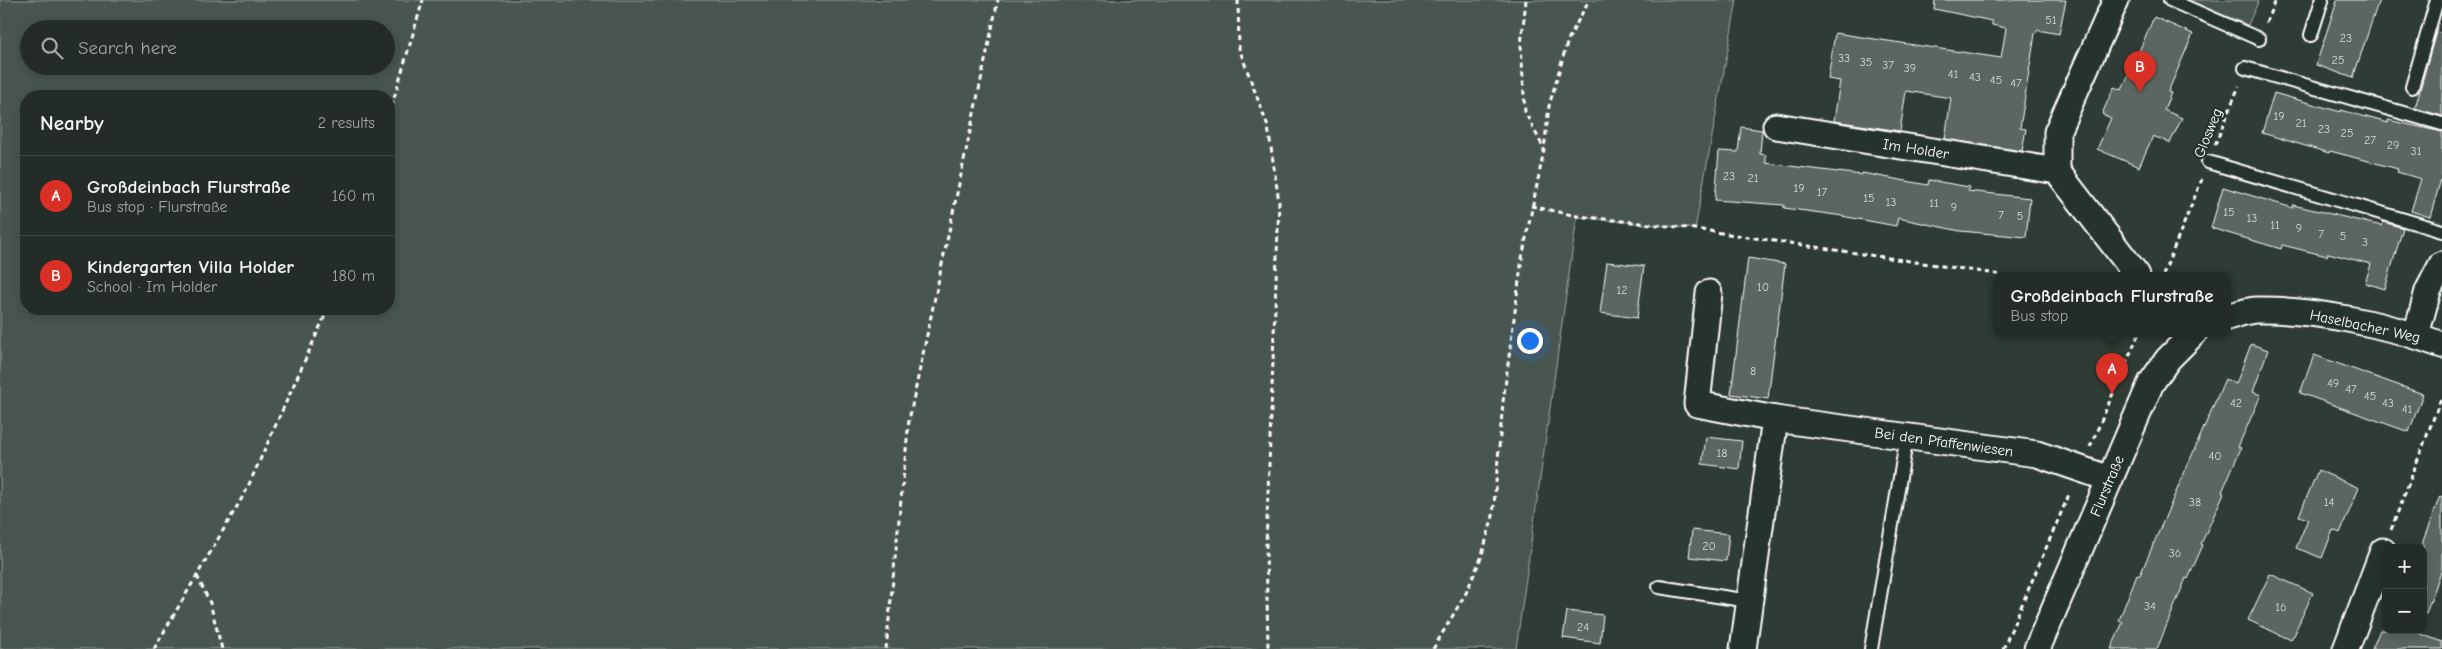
<!DOCTYPE html>
<meta charset="utf-8">
<style>
:root{--surface:#232c28;--page:#2b3430;--text:#f1f3f6;--muted:#a3a7a8;--line:#404845;--accent:#d93025}
body{margin:0;font-family:"Comic Neue",sans-serif;background:var(--page);color:var(--text)}
.controls{position:absolute;right:15px;bottom:15px;display:grid;overflow:hidden;border-radius:10px;box-shadow:0 2px 12px #0003}
.controls button{width:45px;height:45px;display:grid;place-items:center;padding:0;border:0;border-bottom:1px solid var(--line);background:var(--surface);color:var(--text);font:25px sans-serif}
.you{position:absolute;left:1529px;top:340px;width:18px;height:18px;margin:-12px;border:4px solid #fff;border-radius:50%;background:#1a73e8;box-shadow:0 0 0 8px #1a73e833}
.badge{display:grid;place-items:center;width:32px;height:32px;border-radius:50%;background:var(--accent);color:#fff;font-size:16px;font-weight:700}
.pin{position:absolute;translate:-50% -41px;filter:drop-shadow(0 1px 2px #0008)}
.pin::after{content:'';position:absolute;top:26px;width:18px;height:15px;background:inherit;clip-path:polygon(0 0,100% 0,50% 100%)}
.popup{position:absolute;left:1993px;top:272px;width:238px;height:65px;box-sizing:border-box;display:grid;place-content:center;border-radius:10px;background:var(--surface);filter:drop-shadow(0 1px 4px #0005);font-size:16px;white-space:nowrap;color:var(--muted)}
.popup b{font-size:19px;color:var(--text)}
.popup::after{content:'';position:absolute;left:50%;top:100%;margin-left:-10px;border:10px solid transparent;border-top-color:var(--surface)}
.list{margin:0;padding:0;list-style:none}
h2{display:flex;justify-content:space-between;align-items:center;height:65px;margin:0;padding:0 20px;font-size:21px}
h2 small{font-size:16px;font-weight:400;color:var(--muted)}
.list li{display:grid;grid-template-columns:32px 1fr auto;gap:15px;align-items:center;box-sizing:border-box;height:80px;padding:0 20px;border-top:1px solid var(--line)}
.list b{display:block;font-size:19px;white-space:nowrap}
.list p{margin:0;font-size:16px;white-space:nowrap;color:var(--muted)}
.list em{font-size:16px;font-style:normal;color:var(--muted)}
.icon{flex:none;width:28px;height:28px;fill:none;stroke:currentColor;stroke-width:2;stroke-linecap:round;stroke-linejoin:round}
.map{position:relative;flex:none;width:2442px;height:649px;overflow:hidden}
.search{position:absolute;background:var(--surface);box-shadow:0 2px 12px #0003;left:20px;top:20px;width:375px;height:55px;display:flex;align-items:center;gap:12px;box-sizing:border-box;padding:0 18px;border-radius:28px;color:var(--muted);font-size:19px}
.panel{position:absolute;background:var(--surface);box-shadow:0 2px 12px #0003;left:20px;top:90px;width:375px;height:225px;border-radius:20px}
.map>svg:first-child{display:block}
</style>
<div class="map">
<svg width="2442" height="649" viewBox="0 0 2442 649">
<rect width="100%" height="100%" fill="#2f3b35"/>
<filter id="ink" filterUnits="userSpaceOnUse"><feTurbulence type="fractalNoise" baseFrequency=".02" numOctaves="2"/><feDisplacementMap in="SourceGraphic" scale="10" xChannelSelector="R" yChannelSelector="G"/><feConvolveMatrix kernelMatrix="1 2 1 2 8 2 1 2 1" color-interpolation-filters="sRGB"/></filter>
<g filter="url(#ink)">
<g fill="#4a544f" stroke="#a4aaa7" fill-rule="evenodd">
<path d="M 0,0 L 1737,0 L 1695,229 L 1577,217 L 1516,649 L 0,649 ZM 29,29 L 386,29 L 386,66 L 29,66 ZM 389,96 L 389,309 L 26,309 L 26,96 Z"/>
<path d="M 2187,0 L 2259,0 L 2248,25 Z"/>
</g>
<g fill="#5b6661" stroke="#fff">
<path d="M 1935,0 L 2066,0 L 2059,34 L 2038,30 L 2035,34 L 2020,128 L 2026,129 L 2022,151 L 1945,139 L 1951,98 L 1906,91 L 1900,131 L 1834,121 L 1840,81 L 1828,79 L 1835,33 L 2001,58 L 2006,28 L 1992,25 L 1992,21 L 1934,9 Z"/>
<path d="M 2337,0 L 2379,0 L 2353,78 L 2316,65 Z"/>
<path d="M 2154,17 L 2193,34 L 2168,92 L 2171,93 L 2164,110 L 2182,118 L 2170,143 L 2153,136 L 2139,167 L 2097,149 L 2111,118 L 2102,114 L 2114,87 L 2122,90 Z"/>
<path d="M 2436,32 L 2442,33 L 2442,116 L 2415,108 Z"/>
<path d="M 2274,93 L 2341,112 L 2341,110 L 2388,123 L 2388,120 L 2442,132 L 2442,176 L 2430,217 L 2411,211 L 2421,179 L 2397,172 L 2398,169 L 2330,151 L 2329,153 L 2262,133 Z"/>
<path d="M 1741,127 L 1762,130 L 1760,154 L 1766,155 L 1766,163 L 1862,175 L 1862,173 L 1928,185 L 1929,180 L 1969,187 L 1968,191 L 2030,198 L 2026,237 L 1960,231 L 1898,218 L 1896,226 L 1836,215 L 1784,208 L 1784,205 L 1715,200 L 1719,151 L 1738,152 Z"/>
<path d="M 2223,187 L 2293,208 L 2293,205 L 2382,226 L 2383,222 L 2403,228 L 2385,289 L 2365,283 L 2371,264 L 2328,253 L 2327,256 L 2282,245 L 2281,249 L 2211,228 Z"/>
<path d="M 1748,258 L 1785,264 L 1768,399 L 1731,394 Z"/>
<path d="M 1607,262 L 1644,266 L 1637,318 L 1600,313 Z"/>
<path d="M 2251,344 L 2268,350 L 2253,392 L 2261,395 L 2238,447 L 2241,448 L 2222,492 L 2224,493 L 2201,544 L 2203,545 L 2188,579 L 2186,578 L 2157,649 L 2111,649 L 2123,622 L 2119,620 L 2137,574 L 2140,575 L 2225,379 L 2236,384 Z"/>
<path d="M 2314,355 L 2423,394 L 2409,432 L 2300,393 Z"/>
<path d="M 1706,437 L 1742,441 L 1739,469 L 1702,464 Z"/>
<path d="M 2318,470 L 2359,488 L 2340,533 L 2333,530 L 2322,558 L 2296,548 L 2308,519 L 2299,516 Z"/>
<path d="M 2440,496 L 2442,497 L 2442,569 L 2426,614 L 2423,613 L 2423,541 Z"/>
<path d="M 1692,530 L 1729,534 L 1726,561 L 1689,557 Z"/>
<path d="M 2270,574 L 2313,593 L 2291,640 L 2248,620 Z"/>
<path d="M 1567,611 L 1603,615 L 1600,643 L 1563,638 Z"/>
<path d="M 2380,630 L 2411,630 L 2442,642 L 2442,649 L 2372,649 Z"/>
</g>
<g fill="none" stroke-linecap="round" stroke-linejoin="round">
<defs>
<g id="lane">
<path d="M 2170,0 L 2259,39"/>
<path d="M 2311,35 L 2322,0"/>
<path d="M 2245,68 L 2442,124"/>
<path d="M 2412,87 L 2437,0"/>
<path d="M 2208,162 L 2442,231"/>
<path d="M 1659,587 L 1749,601"/>
<path d="M 1871,649 L 1907,436"/>
</g>
<g id="street">
<path d="M 2116,0 L 2057,132 L 2057,171 L 2137,275"/>
<path d="M 1776,126 L 2057,171"/>
<path d="M 1709,293 L 1697,404 L 1775,419 L 1743,649"/>
<path d="M 2227,317 C 2236,315 2247,310 2257,310 C 2314,309 2389,325 2442,345"/>
<path d="M 2416,335 L 2428,291 L 2442,264"/>
<path d="M 1775,419 L 2037,454 L 2110,479"/>
<path d="M 2037,649 L 2151,383 L 2168,359 L 2194,333"/>
<path d="M 2346,649 L 2383,551"/>
</g>
</defs>
<use href="#lane" stroke="#fff" stroke-width="16"/>
<use href="#street" stroke="#fff" stroke-width="29"/>
<g stroke="#fff" stroke-width="3" stroke-dasharray="5 4" stroke-linecap="butt">
<path d="M 1238,0 L 1239,48 L 1268,127 L 1279,202 L 1266,545 L 1268,649"/>
<path d="M 1526,0 L 1521,45 L 1525,112 L 1544,149"/>
<path d="M 2266,23 L 2275,0"/>
<path d="M 389,115 L 423,0"/>
<path d="M 2215,145 L 2239,86"/>
<path d="M 1531,206 L 1577,216 L 1695,229 L 2003,275"/>
<path d="M 2163,275 L 2202,179"/>
<path d="M 2090,447 L 2139,333"/>
<path d="M 2391,530 L 2442,396"/>
<path d="M 197,576 L 210,603 L 222,649"/>
<path d="M 154,649 L 246,491 L 328,309"/>
<path d="M 886,649 L 909,420 L 998,0"/>
<path d="M 1433,649 L 1466,593 L 1481,558 L 1493,516 L 1503,402 L 1522,258 L 1544,150 L 1549,106 L 1568,40 L 1589,0"/>
<path d="M 2003,649 L 2070,492"/>
</g>
<use href="#lane" stroke="#26332d" stroke-width="12"/>
<use href="#street" stroke="#26332d" stroke-width="25"/>
</g>
</g>
<g text-anchor="middle" dominant-baseline="central" stroke-width="4.5" stroke-linejoin="round" paint-order="stroke">
<g font-size="12" fill="#d6d9d8">
<text x="2051" y="20">51</text>
<text x="2346" y="38">23</text>
<text x="1844" y="58">33</text>
<text x="2338" y="60">25</text>
<text x="1866" y="62">35</text>
<text x="1888" y="65">37</text>
<text x="1910" y="68">39</text>
<text x="1953" y="74">41</text>
<text x="1975" y="77">43</text>
<text x="1996" y="80">45</text>
<text x="2016" y="83">47</text>
<text x="2279" y="116">19</text>
<text x="2301" y="123">21</text>
<text x="2324" y="129">23</text>
<text x="2347" y="133">25</text>
<text x="2370" y="140">27</text>
<text x="2393" y="145">29</text>
<text x="2416" y="151">31</text>
<text x="1729" y="176">23</text>
<text x="1753" y="178">21</text>
<text x="1799" y="188">19</text>
<text x="1822" y="192">17</text>
<text x="1869" y="198">15</text>
<text x="1891" y="202">13</text>
<text x="1934" y="203">11</text>
<text x="1954" y="207">9</text>
<text x="2229" y="212">15</text>
<text x="2001" y="215">7</text>
<text x="2020" y="216">5</text>
<text x="2252" y="218">13</text>
<text x="2275" y="225">11</text>
<text x="2299" y="228">9</text>
<text x="2321" y="234">7</text>
<text x="2343" y="236">5</text>
<text x="2365" y="242">3</text>
<text x="1763" y="287">10</text>
<text x="1622" y="290">12</text>
<text x="1753" y="371">8</text>
<text x="2333" y="383">49</text>
<text x="2351" y="389">47</text>
<text x="2370" y="396">45</text>
<text x="2236" y="403">42</text>
<text x="2388" y="403">43</text>
<text x="2407" y="409">41</text>
<text x="1722" y="453">18</text>
<text x="2215" y="456">40</text>
<text x="2195" y="502">38</text>
<text x="2329" y="502">14</text>
<text x="1709" y="546">20</text>
<text x="2175" y="553">36</text>
<text x="2150" y="606">34</text>
<text x="2281" y="607">16</text>
<text x="1583" y="627">24</text>
</g>
<g font-size="15" fill="#fff" stroke="#26332d">
<text transform="translate(2208 133) rotate(-68)">Glosweg</text>
<text transform="translate(1916 149) rotate(9)">Im Holder</text>
<text transform="translate(2365 326) rotate(12)">Haselbacher Weg</text>
<text transform="translate(1944 442) rotate(8)">Bei den Pfaffenwiesen</text>
<text transform="translate(2107 486) rotate(-67)">Flurstraße</text>
</g>
</g>
</svg>
<div class="controls">
<button>+</button>
<button>−</button>
</div>
<div class="you"></div>
<div class="pin badge" style="left:2112px;top:394px">A</div>
<div class="popup"><b>Großdeinbach Flurstraße</b>Bus stop</div>
<div class="pin badge" style="left:2140px;top:92px">B</div>
<div class="search"><svg class="icon" aria-label="search" viewBox="0 0 24 24"><circle cx="10" cy="10" r="6"/><path d="M15 15l6 6"/></svg>Search here</div>
<section class="panel">
<h2>Nearby<small>2 results</small></h2>
<ul class="list">
<li><span class="badge">A</span><div><b>Großdeinbach Flurstraße</b><p>Bus stop · Flurstraße</p></div><em>160 m</em></li>
<li><span class="badge">B</span><div><b>Kindergarten Villa Holder</b><p>School · Im Holder</p></div><em>180 m</em></li>
</ul>
</section>
</div>
